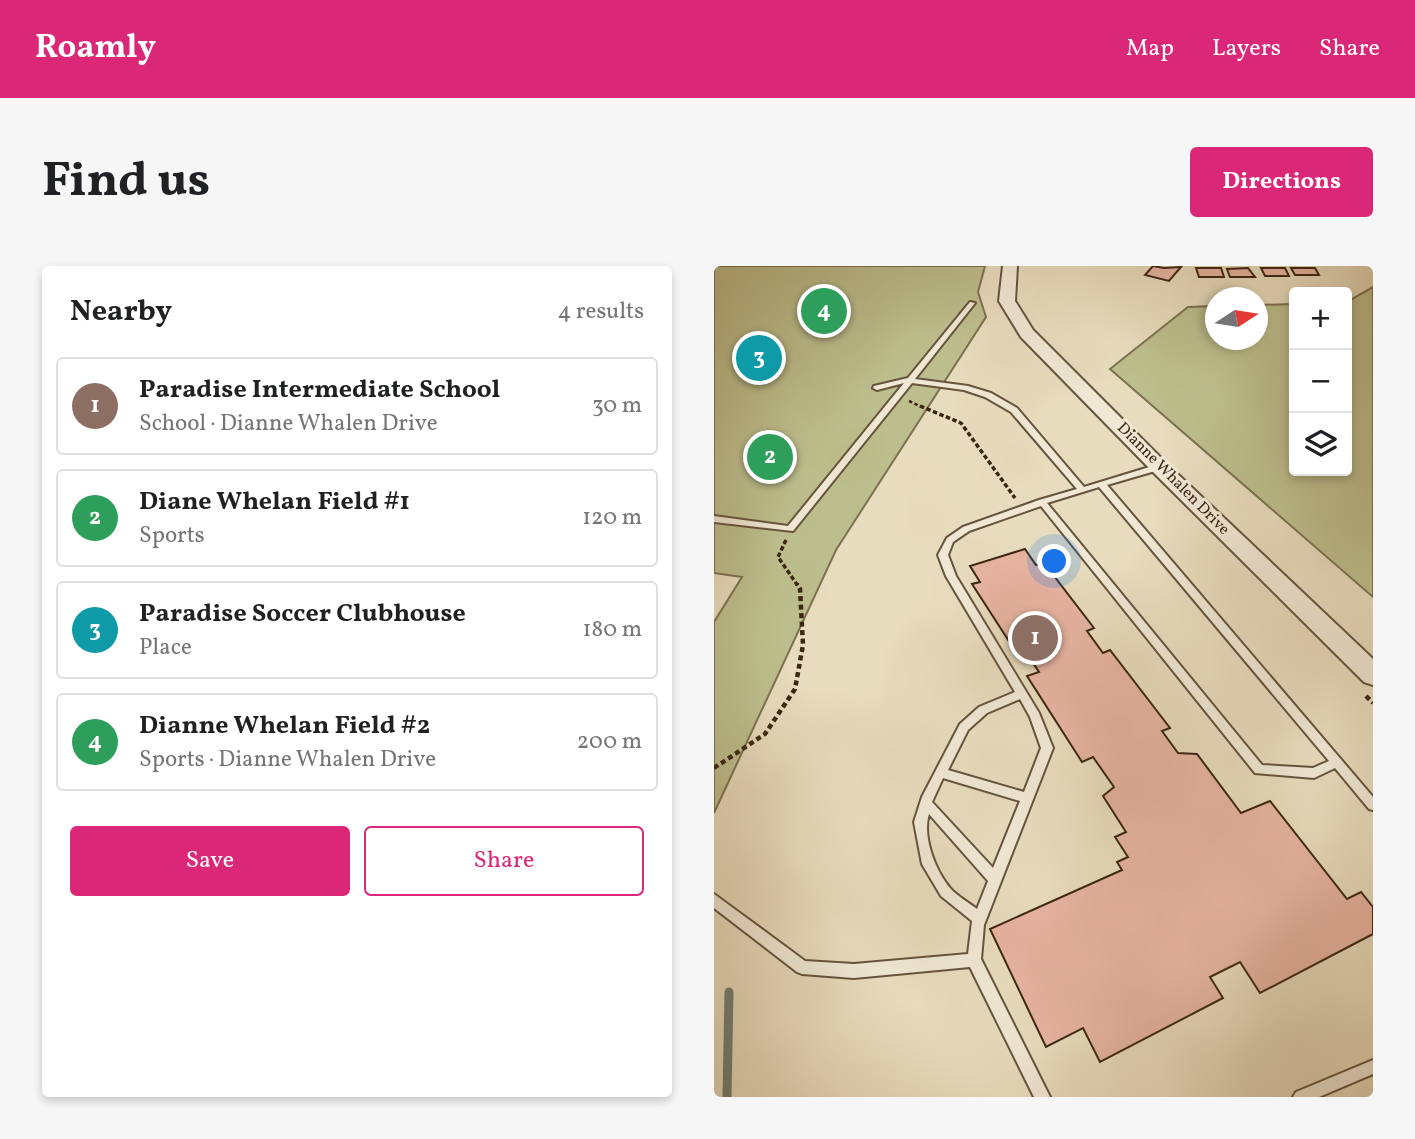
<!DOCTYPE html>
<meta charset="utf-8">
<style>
:root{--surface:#fff;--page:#f6f6f6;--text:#202124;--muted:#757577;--line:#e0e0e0;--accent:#db2777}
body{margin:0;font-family:Vollkorn,serif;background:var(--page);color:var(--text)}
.controls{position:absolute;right:21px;top:21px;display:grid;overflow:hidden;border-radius:7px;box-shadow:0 4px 10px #0003}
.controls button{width:63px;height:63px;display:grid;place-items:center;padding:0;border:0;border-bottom:2px solid var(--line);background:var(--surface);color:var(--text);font:35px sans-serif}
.compass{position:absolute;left:491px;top:21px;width:63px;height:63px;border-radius:50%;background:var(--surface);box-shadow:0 4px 10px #0003;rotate:78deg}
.you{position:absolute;left:341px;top:296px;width:24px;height:24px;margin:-18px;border:5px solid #fff;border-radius:50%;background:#1a73e8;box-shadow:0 0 0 10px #1a73e833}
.badge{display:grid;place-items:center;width:46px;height:46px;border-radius:50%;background:var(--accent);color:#fff;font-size:23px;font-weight:700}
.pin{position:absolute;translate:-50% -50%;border:4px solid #fff;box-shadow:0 2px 7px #0006}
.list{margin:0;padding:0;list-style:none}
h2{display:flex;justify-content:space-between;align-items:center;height:91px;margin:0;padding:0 28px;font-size:30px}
h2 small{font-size:23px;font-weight:400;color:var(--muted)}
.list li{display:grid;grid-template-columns:46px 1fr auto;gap:21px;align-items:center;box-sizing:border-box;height:98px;margin:0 14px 14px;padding:0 14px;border:2px solid var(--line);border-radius:7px}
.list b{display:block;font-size:26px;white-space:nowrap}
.list p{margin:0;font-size:23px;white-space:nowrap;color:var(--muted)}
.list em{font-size:23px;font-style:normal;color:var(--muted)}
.actions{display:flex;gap:14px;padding:21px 28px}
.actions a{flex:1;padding:16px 0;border:2px solid var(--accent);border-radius:7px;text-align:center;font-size:24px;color:var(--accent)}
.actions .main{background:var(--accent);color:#fff}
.icon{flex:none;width:38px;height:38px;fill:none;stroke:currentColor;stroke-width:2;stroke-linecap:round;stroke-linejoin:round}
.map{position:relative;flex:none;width:659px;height:831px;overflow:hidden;border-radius:7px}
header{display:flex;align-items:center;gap:42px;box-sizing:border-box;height:98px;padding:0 35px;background:var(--accent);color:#fff}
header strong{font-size:33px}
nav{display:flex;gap:38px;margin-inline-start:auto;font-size:24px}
.intro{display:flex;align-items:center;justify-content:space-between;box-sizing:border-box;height:168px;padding:0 42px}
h1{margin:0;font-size:49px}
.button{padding:18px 32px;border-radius:7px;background:var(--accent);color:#fff;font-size:24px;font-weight:700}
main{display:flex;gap:42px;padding:0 42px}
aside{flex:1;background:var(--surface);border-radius:7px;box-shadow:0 4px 10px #0003}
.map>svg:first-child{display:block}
</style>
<header>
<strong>Roamly</strong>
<nav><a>Map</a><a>Layers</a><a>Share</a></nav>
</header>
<div class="intro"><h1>Find us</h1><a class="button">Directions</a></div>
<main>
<aside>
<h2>Nearby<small>4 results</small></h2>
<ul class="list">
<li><span class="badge" style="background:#8d6e63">1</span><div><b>Paradise Intermediate School</b><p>School · Dianne Whalen Drive</p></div><em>30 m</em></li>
<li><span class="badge" style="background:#2e9e5b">2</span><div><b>Diane Whelan Field #1</b><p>Sports</p></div><em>120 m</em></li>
<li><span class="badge" style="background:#0f9aa8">3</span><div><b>Paradise Soccer Clubhouse</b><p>Place</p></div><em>180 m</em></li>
<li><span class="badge" style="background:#2e9e5b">4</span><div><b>Dianne Whelan Field #2</b><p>Sports · Dianne Whalen Drive</p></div><em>200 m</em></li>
</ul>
<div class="actions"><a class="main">Save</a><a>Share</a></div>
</aside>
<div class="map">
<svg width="659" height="831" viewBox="0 0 659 831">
<rect width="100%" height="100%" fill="#e8dcbe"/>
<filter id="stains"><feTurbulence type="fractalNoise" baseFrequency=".00286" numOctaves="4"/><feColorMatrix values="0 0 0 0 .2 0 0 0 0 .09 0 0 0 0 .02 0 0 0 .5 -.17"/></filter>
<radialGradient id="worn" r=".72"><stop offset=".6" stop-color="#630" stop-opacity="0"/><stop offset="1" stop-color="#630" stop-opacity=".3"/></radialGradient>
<g fill="#bdbe8d" stroke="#7c7250" stroke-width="2">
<path d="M 0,0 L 271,0 L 264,26 L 272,51 L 122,284 L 0,547 L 0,356 L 28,311 L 0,307 Z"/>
<path d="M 659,21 L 659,331 L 396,103 L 474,41 L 501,40 L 502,74 L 544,74 L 544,39 L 580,38 L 580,205 L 633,205 L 633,36 Z"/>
</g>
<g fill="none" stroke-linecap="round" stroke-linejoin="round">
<path stroke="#737f75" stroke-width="9" d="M 13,831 L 15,726"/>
</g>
<g fill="#e7b4a2" stroke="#3b2612" stroke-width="2">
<path d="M 439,0 L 450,2 L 467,1 L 455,15 L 431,9 Z"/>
<path d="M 482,2 L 507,2 L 510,11 L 485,11 Z"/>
<path d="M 534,2 L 541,11 L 516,11 L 513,3 Z"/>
<path d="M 547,2 L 571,2 L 575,10 L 551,10 Z"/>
<path d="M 577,2 L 601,2 L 605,9 L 581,9 Z"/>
<path d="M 36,86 L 64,89 L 53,102 L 24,98 Z"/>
<path d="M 311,283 L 322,299 L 330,297 L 380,362 L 373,365 L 389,387 L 396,384 L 456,462 L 448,465 L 464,487 L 483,488 L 527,547 L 556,535 L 633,633 L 647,626 L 659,641 L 659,668 L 546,727 L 526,696 L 496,711 L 509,732 L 386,796 L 369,762 L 332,781 L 276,663 L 408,604 L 403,596 L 414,591 L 401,571 L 412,566 L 389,530 L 400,521 L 379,491 L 368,496 L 313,410 L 325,406 L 310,384 L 302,386 L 258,318 L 266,316 L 256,300 Z"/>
</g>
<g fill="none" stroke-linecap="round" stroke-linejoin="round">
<defs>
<g id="service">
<path d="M 256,36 L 261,37 L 201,113 L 254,120 L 277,127 L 303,142 L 370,221 L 442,199 L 448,199 L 448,203 L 393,219 L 659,531 L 659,544 L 655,543 L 621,502 L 600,512 L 541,507 L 327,240 L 255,265 L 239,276 L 234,289 L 242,310 L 325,447 L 339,482 L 270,659 L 267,693 L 336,831 L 320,831 L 256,701 L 140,712 L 88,708 L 83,706 L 0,642 L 0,628 L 91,695 L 140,698 L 254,688 L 258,655 L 227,630 L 208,598 L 200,556 L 208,531 L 246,458 L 265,441 L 301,426 L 232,310 L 224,289 L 233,272 L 249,261 L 325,234 L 363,223 L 297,146 L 271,131 L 250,124 L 198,117 L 79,265 L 0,256 L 0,250 L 74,260 L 190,117 L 163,124 L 159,122 L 160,120 L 194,112 ZM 385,221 L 615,495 L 599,502 L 548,499 L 333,237 ZM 306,433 L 316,451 L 327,482 L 310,526 L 234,504 L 254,464 L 273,447 ZM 229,512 L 306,535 L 279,602 L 218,536 ZM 215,548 L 274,615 L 263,643 C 254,636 243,630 236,622 C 221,604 208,570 215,548 Z"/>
<path d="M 659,794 L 659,808 L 605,831 L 579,831 L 582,826 Z"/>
</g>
<path id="tertiary" d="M 289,0 L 303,0 L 301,35 L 319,64 L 452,197 L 659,393 L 659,419 L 650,416 L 438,205 L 307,71 L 285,35 Z"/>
</defs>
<use href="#service" stroke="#66543d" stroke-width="4"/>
<use href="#tertiary" stroke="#66543d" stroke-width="4"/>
<path stroke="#3b2612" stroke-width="2.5" stroke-dasharray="3.5 2.5" stroke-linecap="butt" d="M 195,135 L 210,142"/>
<g stroke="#3b2612" stroke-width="3.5" stroke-dasharray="4.5 2.5" stroke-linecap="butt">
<path d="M 206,140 L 247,157 L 301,232"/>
<path d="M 72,274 L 64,291 L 84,320"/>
</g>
<g stroke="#3b2612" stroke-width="4.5" stroke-dasharray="5 3.5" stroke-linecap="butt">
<path d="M 652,430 L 659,437"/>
<path d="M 0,502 L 51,468 L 81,423 L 89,379 L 86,323 L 83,318"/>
</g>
<use href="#service" fill="#f0e8d5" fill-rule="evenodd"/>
<use href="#tertiary" fill="#f0e8d5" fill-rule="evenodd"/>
</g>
<g text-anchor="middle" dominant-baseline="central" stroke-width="6" stroke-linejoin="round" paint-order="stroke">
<g font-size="16" fill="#3b2612" stroke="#f0e8d5">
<text transform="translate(459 213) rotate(45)">Dianne Whalen Drive</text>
</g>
</g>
<rect width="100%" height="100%" filter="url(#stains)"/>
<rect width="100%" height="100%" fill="url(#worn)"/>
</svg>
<div class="controls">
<button>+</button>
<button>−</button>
<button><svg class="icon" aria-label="layers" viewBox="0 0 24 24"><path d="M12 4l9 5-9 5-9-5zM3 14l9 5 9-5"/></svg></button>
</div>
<svg class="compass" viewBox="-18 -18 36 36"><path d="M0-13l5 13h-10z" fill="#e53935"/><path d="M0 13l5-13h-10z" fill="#757577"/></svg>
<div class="you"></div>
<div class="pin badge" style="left:321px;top:372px;background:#8d6e63">1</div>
<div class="pin badge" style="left:56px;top:191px;background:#2e9e5b">2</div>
<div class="pin badge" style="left:45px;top:92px;background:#0f9aa8">3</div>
<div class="pin badge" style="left:110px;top:45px;background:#2e9e5b">4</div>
</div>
</main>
